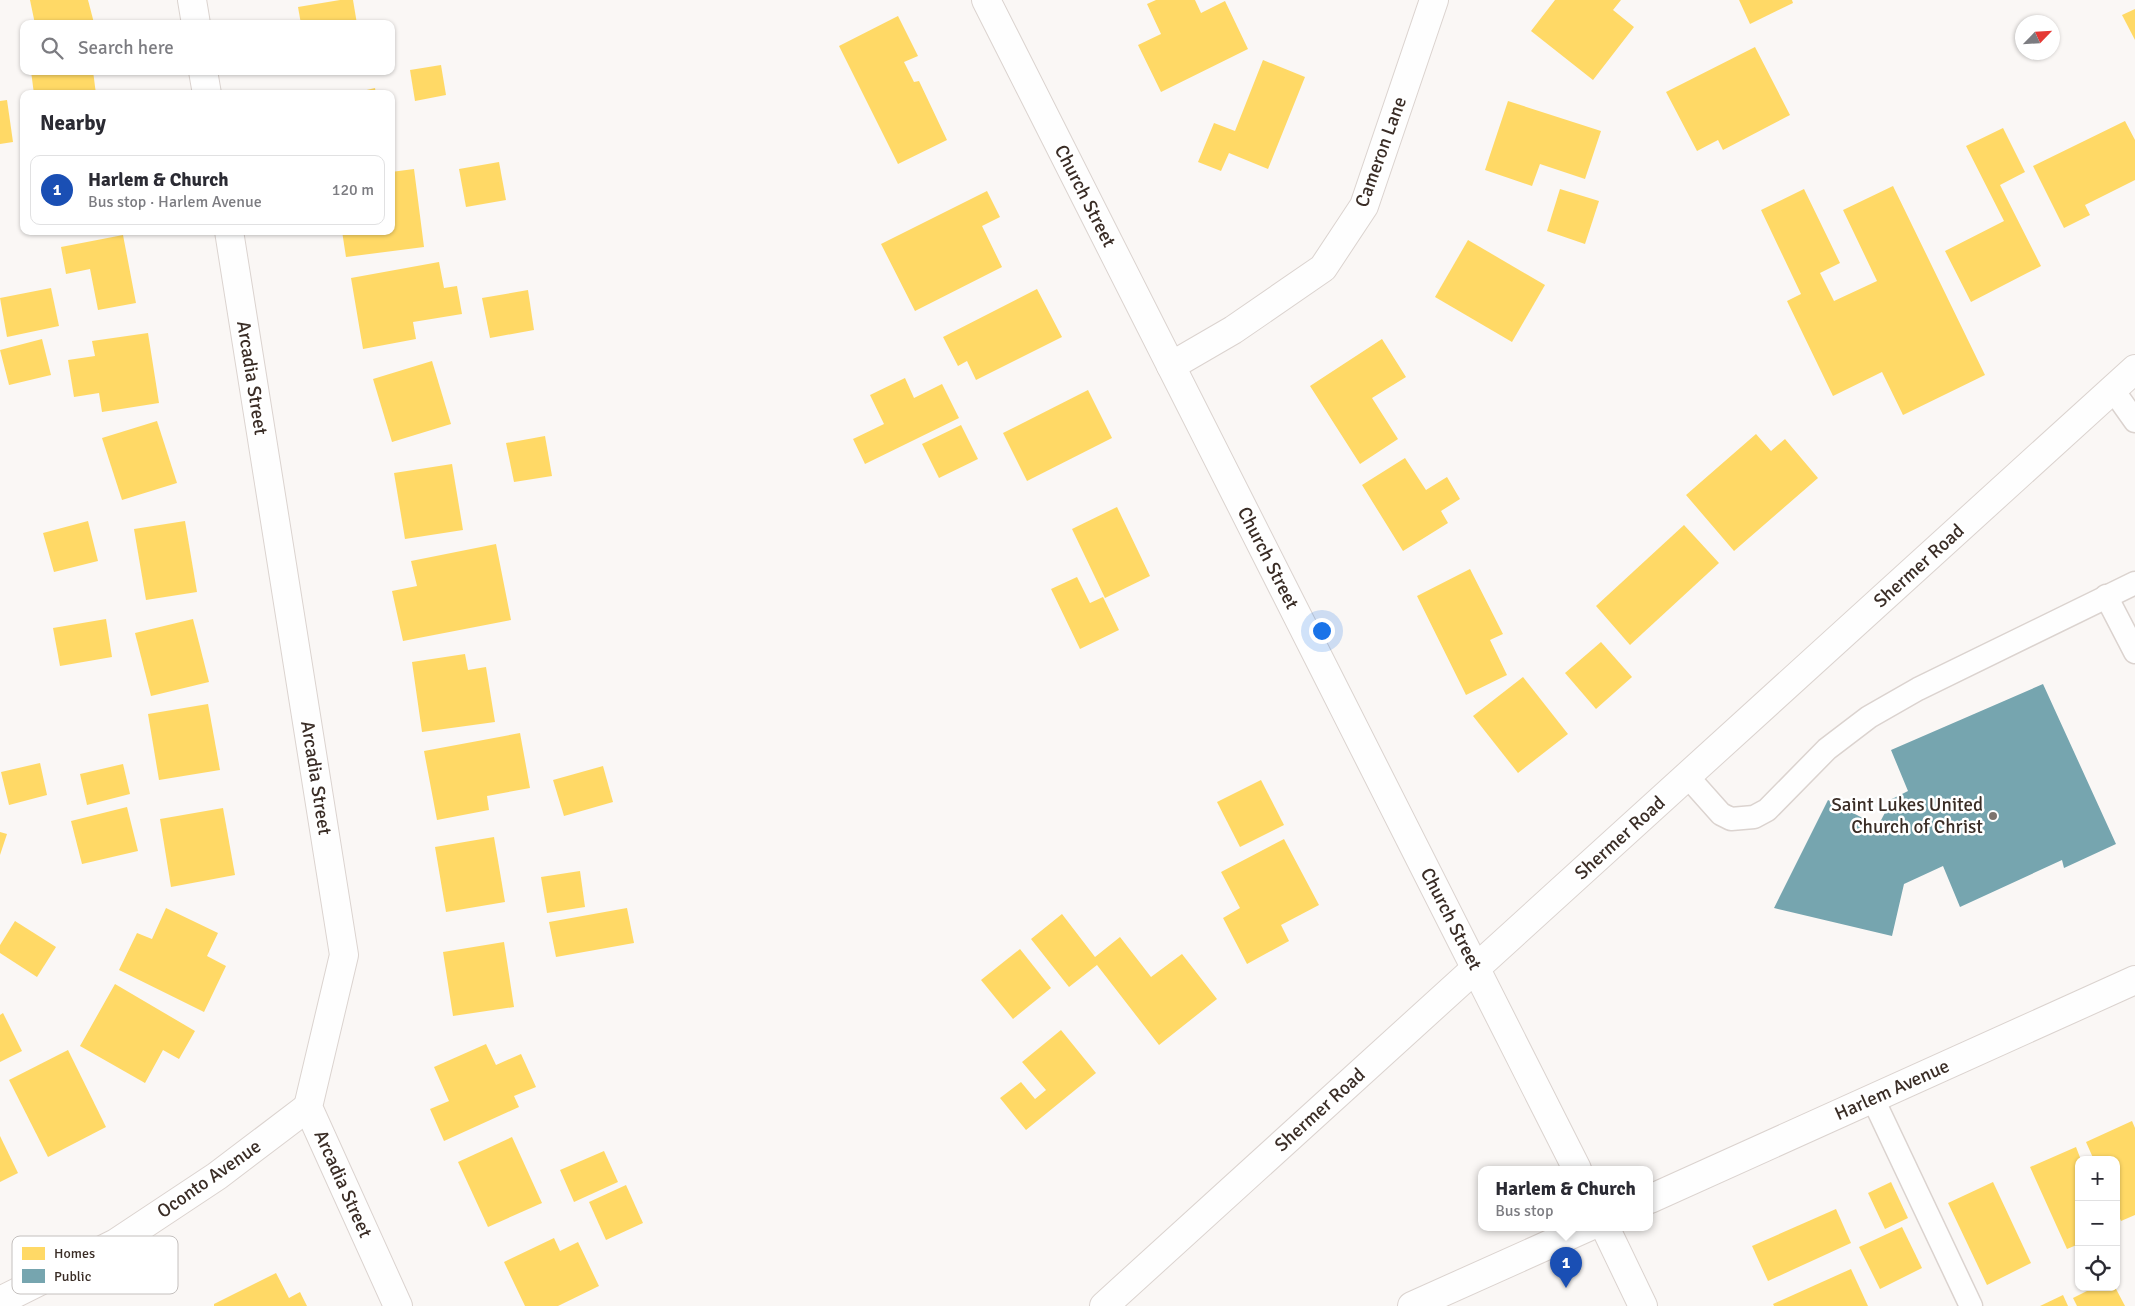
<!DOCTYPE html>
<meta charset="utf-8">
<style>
:root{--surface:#fff;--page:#f7f7f7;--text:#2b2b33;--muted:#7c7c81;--line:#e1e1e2;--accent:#0f766e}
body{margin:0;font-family:Signika,sans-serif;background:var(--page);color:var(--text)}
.controls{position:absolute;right:15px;bottom:15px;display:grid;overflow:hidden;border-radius:10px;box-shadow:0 1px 4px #0004}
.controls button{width:45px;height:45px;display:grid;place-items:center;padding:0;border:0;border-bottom:1px solid var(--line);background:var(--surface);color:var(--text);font:25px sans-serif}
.compass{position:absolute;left:2015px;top:15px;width:45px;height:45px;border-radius:50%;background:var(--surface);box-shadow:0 1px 4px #0004;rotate:65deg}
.you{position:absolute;left:1321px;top:630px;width:18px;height:18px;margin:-12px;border:4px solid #fff;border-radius:50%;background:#1a73e8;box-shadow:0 0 0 8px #1a73e833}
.badge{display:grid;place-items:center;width:32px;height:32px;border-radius:50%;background:var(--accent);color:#fff;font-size:16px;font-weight:700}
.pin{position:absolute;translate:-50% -41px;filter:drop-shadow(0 1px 2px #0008)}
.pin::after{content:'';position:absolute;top:26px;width:18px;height:15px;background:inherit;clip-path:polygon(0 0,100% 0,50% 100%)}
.popup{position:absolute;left:1478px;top:1166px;width:175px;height:65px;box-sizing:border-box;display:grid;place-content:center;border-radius:10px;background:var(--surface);filter:drop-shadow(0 1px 4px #0005);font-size:16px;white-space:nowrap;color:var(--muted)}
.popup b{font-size:19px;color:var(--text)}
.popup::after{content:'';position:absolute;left:50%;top:100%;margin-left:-10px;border:10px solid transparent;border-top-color:var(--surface)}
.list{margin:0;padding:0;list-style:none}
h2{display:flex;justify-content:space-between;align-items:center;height:65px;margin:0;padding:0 20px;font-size:21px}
h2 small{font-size:16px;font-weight:400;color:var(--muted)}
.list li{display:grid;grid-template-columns:32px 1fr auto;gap:15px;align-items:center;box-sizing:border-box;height:70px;margin:0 10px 10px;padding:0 10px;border:1px solid var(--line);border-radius:10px}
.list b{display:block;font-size:19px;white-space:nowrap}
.list p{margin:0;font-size:16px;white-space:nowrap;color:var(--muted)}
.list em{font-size:16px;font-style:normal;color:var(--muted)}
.icon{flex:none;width:28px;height:28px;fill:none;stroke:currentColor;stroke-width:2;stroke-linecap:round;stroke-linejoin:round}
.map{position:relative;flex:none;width:2135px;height:1306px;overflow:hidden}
.search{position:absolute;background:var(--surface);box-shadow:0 1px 4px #0004;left:20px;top:20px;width:375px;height:55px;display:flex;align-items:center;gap:12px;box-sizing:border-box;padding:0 18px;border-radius:10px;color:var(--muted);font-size:19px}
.panel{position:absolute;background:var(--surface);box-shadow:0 1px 4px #0004;left:20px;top:90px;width:375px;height:145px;border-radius:10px}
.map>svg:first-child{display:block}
</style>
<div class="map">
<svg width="2135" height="1306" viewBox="0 0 2135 1306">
<rect width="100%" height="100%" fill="#faf7f5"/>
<g fill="#ffd966">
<path d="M 30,0 L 88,0 L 94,23 L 35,24 Z"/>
<path d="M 340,0 L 353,0 L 357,24 L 301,24 L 298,7 Z"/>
<path d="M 1156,0 L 1195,0 L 1201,13 L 1225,1 L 1248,49 L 1161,92 L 1138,45 L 1161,34 L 1147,4 Z"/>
<path d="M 1555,0 L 1621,0 L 1613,10 L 1634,27 L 1593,80 L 1531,31 Z"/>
<path d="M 1739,0 L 1792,0 L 1793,3 L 1750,24 Z"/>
<path d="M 2135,9 L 2135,40 L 2122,15 Z"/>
<path d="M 898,16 L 918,56 L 904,62 L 914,82 L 919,81 L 947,140 L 898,164 L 839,46 Z"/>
<path d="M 1755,47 L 1790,115 L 1723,150 L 1718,140 L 1697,151 L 1666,92 Z"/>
<path d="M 1263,60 L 1305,77 L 1268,169 L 1229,153 L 1221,171 L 1198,162 L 1214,123 L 1235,131 Z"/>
<path d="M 441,65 L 446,95 L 415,101 L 410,70 Z"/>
<path d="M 31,71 L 93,71 L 96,94 L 34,94 Z"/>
<path d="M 375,88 L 376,94 L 355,94 L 354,93 Z"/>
<path d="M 7,100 L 13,142 L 0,144 L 0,101 Z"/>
<path d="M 1508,101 L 1601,131 L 1585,179 L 1540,164 L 1532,186 L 1485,170 Z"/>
<path d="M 2125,121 L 2135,140 L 2135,180 L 2085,205 L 2090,215 L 2064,228 L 2033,166 Z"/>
<path d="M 2003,128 L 2025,172 L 2000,185 L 2041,266 L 1971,302 L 1945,251 L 2004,221 L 1966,146 Z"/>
<path d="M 499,162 L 506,200 L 466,207 L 459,169 Z"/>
<path d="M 414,169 L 424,247 L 346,257 L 342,231 L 391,231 L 391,172 Z"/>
<path d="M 1893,186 L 1985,375 L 1903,415 L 1882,372 L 1833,396 L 1787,301 L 1801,294 L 1761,210 L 1804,189 L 1840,263 L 1820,273 L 1834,301 L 1877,281 L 1843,210 Z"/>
<path d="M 1560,189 L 1599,201 L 1585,244 L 1547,231 Z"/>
<path d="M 987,191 L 1000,217 L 982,226 L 1002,267 L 915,311 L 881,244 Z"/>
<path d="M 123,235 L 136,303 L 98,310 L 90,269 L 66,274 L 61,247 Z"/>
<path d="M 1468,240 L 1545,285 L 1512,342 L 1435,297 Z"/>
<path d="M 439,262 L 444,288 L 457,286 L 462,314 L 413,322 L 416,339 L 363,349 L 351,278 Z"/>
<path d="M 51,288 L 59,326 L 7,337 L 0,298 Z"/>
<path d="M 1037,289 L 1062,337 L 976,380 L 967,361 L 958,366 L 943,337 Z"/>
<path d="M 528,290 L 534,330 L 490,338 L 482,298 Z"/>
<path d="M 148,333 L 159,403 L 102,412 L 99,393 L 74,397 L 68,360 L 95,356 L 92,341 Z"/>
<path d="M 42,339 L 51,375 L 9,385 L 0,350 Z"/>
<path d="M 1382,339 L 1406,377 L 1372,398 L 1398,439 L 1360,464 L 1310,386 Z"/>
<path d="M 432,361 L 451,424 L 392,442 L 373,379 Z"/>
<path d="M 905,378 L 914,398 L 942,384 L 959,418 L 865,464 L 853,439 L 884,424 L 870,395 Z"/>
<path d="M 1088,390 L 1112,438 L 1027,481 L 1003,433 Z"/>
<path d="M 157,421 L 177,483 L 122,500 L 102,438 Z"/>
<path d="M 961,425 L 978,459 L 939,478 L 922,444 Z"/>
<path d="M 1756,434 L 1771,451 L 1785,439 L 1818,478 L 1734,551 L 1686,495 Z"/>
<path d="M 545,436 L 552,476 L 514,482 L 506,443 Z"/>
<path d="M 1405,458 L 1426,490 L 1447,477 L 1460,499 L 1441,511 L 1448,523 L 1403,551 L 1362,485 Z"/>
<path d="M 452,464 L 463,530 L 405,539 L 394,473 Z"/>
<path d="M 1117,507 L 1150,576 L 1105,598 L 1072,529 Z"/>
<path d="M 88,521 L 98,561 L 54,572 L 43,533 Z"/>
<path d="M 185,521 L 197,592 L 146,600 L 134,529 Z"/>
<path d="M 1684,525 L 1719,563 L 1630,645 L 1596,606 Z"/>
<path d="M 496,544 L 511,620 L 403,641 L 392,591 L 417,586 L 411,561 Z"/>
<path d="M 1470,569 L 1503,634 L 1490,640 L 1507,675 L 1466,695 L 1417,596 Z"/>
<path d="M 1077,577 L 1090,603 L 1103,597 L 1119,630 L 1080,649 L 1051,589 Z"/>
<path d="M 106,619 L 112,657 L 60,666 L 53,628 Z"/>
<path d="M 193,619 L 209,682 L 151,696 L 135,633 Z"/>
<path d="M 1601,642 L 1632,677 L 1596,709 L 1565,673 Z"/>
<path d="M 465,654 L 468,670 L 486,667 L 495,722 L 422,732 L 412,662 Z"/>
<path d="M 1523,677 L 1568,734 L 1518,773 L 1473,716 Z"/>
<path d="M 208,704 L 220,770 L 159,780 L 148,714 Z"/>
<path d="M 520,733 L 530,788 L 487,796 L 489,810 L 437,820 L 424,751 Z"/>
<path d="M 40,763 L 47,795 L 9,805 L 1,772 Z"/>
<path d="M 123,764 L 130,794 L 87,805 L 80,774 Z"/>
<path d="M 603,766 L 613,802 L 564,816 L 553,780 Z"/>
<path d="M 1261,780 L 1284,825 L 1240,847 L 1217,802 Z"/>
<path d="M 127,807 L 138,851 L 82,864 L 71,821 Z"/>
<path d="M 223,808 L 235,875 L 171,887 L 160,819 Z"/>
<path d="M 0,832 L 7,834 L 0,855 Z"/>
<path d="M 494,837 L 505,902 L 446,912 L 435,847 Z"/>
<path d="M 1284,839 L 1319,905 L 1281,925 L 1289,941 L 1247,964 L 1223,918 L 1240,908 L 1221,872 Z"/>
<path d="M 580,871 L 585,907 L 547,913 L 541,877 Z"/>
<path d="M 166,908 L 218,933 L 207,956 L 226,966 L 204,1012 L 119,970 L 137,933 L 152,939 Z"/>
<path d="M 627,908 L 634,943 L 556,957 L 549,922 Z"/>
<path d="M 1062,914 L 1095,957 L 1120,937 L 1151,977 L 1182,954 L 1217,999 L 1159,1045 L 1097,965 L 1069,987 L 1031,939 Z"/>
<path d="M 15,921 L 56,947 L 37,977 L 0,953 L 0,945 Z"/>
<path d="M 504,942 L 514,1007 L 453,1016 L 443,952 Z"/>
<path d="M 1020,949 L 1051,988 L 1013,1019 L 981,980 Z"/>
<path d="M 115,984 L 195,1031 L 179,1059 L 163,1050 L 145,1083 L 80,1046 Z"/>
<path d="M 3,1013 L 22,1051 L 0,1062 L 0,1015 Z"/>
<path d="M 1061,1030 L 1096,1073 L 1026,1130 L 1000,1098 L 1021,1082 L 1035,1099 L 1046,1090 L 1022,1062 Z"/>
<path d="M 486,1044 L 496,1065 L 521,1054 L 536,1087 L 514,1096 L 519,1107 L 444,1141 L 430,1109 L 449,1101 L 434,1067 Z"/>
<path d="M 68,1050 L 106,1127 L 48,1157 L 9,1080 Z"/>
<path d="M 2132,1121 L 2135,1128 L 2135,1215 L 2121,1221 L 2116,1210 L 2116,1160 L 2094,1160 L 2086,1142 Z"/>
<path d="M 0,1136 L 18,1173 L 0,1182 Z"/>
<path d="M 512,1137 L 542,1203 L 488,1227 L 458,1162 Z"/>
<path d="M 2076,1147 L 2081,1160 L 2079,1160 L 2079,1244 L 2067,1249 L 2030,1167 Z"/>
<path d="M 604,1151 L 618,1182 L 574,1202 L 560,1170 Z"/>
<path d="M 1891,1182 L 1908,1218 L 1885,1229 L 1868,1193 Z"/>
<path d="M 1993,1182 L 2031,1263 L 1987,1285 L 1948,1203 Z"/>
<path d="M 626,1185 L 643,1223 L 606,1240 L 589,1202 Z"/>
<path d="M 1836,1209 L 1851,1243 L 1768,1281 L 1752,1246 Z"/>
<path d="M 1902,1227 L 1922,1268 L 1880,1289 L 1859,1247 Z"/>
<path d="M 554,1238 L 560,1251 L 578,1242 L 599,1286 L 558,1306 L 525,1306 L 504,1262 Z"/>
<path d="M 1851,1269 L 1868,1306 L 1774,1306 L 1773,1304 Z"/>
<path d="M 276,1273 L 289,1298 L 300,1292 L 307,1306 L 214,1306 L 214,1304 Z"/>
<path d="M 2095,1287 L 2115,1287 L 2125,1306 L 2077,1306 L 2073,1298 Z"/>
<path d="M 2063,1295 L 2068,1306 L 2040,1306 Z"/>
</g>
<path fill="#76a5af" d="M 2043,684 L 2116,844 L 2064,868 L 2062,860 L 1960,907 L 1943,866 L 1904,884 L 1892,936 L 1774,908 L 1828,800 L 1878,826 L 1889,805 L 1886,802 L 1908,791 L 1891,750 Z"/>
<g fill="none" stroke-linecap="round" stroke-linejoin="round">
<defs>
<g id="service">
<path d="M 2113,390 L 2135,421"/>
<path d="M 2106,596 L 2135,652"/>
<path d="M 1688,777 L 1721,814 L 1731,819 L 1754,817 L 1767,810 L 1827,749 L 1869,717 L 1918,689 L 2135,583"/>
<path d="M 1873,1099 L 1971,1306"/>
</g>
<g id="minor">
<path d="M 192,0 L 196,24"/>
<path d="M 986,0 L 1577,1169"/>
<path d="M 203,71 L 207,94"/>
<path d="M 229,231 L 344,955 L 308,1107 L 398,1306"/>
<path d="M 1171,366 L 1233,330 L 1323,268 L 1364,206 L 1434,0"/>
<path d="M 1605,1227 L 1643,1306"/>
<path d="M 0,1301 L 116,1243 L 217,1176 L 308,1107"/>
</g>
<g id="secondary">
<path d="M 1650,1199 L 2135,980"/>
<path d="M 1104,1306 L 2135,369"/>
<path d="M 1412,1306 L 1588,1227"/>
</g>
</defs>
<use href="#service" stroke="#dbd3cf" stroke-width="25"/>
<use href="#minor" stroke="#dbd3cf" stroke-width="30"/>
<use href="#secondary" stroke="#dbd3cf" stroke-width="30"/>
<use href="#service" stroke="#fefefe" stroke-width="22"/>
<use href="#minor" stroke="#fefefe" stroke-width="28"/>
<use href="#secondary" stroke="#fefefe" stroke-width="28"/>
</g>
<circle fill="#7d746e" stroke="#fff" stroke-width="2" cx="1993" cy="816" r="5"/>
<g text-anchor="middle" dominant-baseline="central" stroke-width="5" stroke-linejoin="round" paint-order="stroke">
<g font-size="19" fill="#3a2d26" stroke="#fff">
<text transform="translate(1381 152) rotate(-70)">Cameron Lane</text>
<text transform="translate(1085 196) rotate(63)">Church Street</text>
<text transform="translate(252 378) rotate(81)">Arcadia Street</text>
<text transform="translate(1268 558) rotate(63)">Church Street</text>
<text transform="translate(1919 566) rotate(-42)">Shermer Road</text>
<text transform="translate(316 778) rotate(81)">Arcadia Street</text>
<text transform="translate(1620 838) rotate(-42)">Shermer Road</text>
<text transform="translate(1451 919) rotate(63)">Church Street</text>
<text transform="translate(1892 1090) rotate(-24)">Harlem Avenue</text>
<text transform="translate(1320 1110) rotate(-42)">Shermer Road</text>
<text transform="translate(209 1179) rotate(-35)">Oconto Avenue</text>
<text transform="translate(343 1184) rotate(66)">Arcadia Street</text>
</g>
<g font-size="19" fill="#3a2d26" stroke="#fff" text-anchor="end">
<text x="1983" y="805">Saint Lukes United<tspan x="1983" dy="22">Church of Christ</tspan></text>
</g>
</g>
<rect x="12" y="1236" width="166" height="58" rx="8" fill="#fff" stroke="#c4c0be" stroke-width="1"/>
<rect x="22" y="1247" width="23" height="13" fill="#ffd966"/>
<rect x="22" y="1269" width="23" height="14" fill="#76a5af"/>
<g font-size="14" fill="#3a2d26">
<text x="54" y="1258">Homes</text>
<text x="54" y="1281">Public</text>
</g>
</svg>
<div class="controls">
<button>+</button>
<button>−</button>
<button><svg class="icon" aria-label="locate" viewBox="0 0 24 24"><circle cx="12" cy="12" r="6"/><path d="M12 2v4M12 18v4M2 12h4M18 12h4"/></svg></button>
</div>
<svg class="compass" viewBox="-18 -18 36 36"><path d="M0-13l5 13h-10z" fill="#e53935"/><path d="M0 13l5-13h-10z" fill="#7c7c81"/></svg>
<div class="you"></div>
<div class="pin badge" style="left:1566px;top:1288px;background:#1a4fb4">1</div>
<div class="popup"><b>Harlem &amp; Church</b>Bus stop</div>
<div class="search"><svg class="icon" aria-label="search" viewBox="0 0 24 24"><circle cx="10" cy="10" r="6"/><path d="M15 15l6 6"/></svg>Search here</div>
<section class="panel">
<h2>Nearby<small></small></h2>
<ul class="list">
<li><span class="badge" style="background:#1a4fb4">1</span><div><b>Harlem &amp; Church</b><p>Bus stop · Harlem Avenue</p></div><em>120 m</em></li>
</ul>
</section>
</div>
